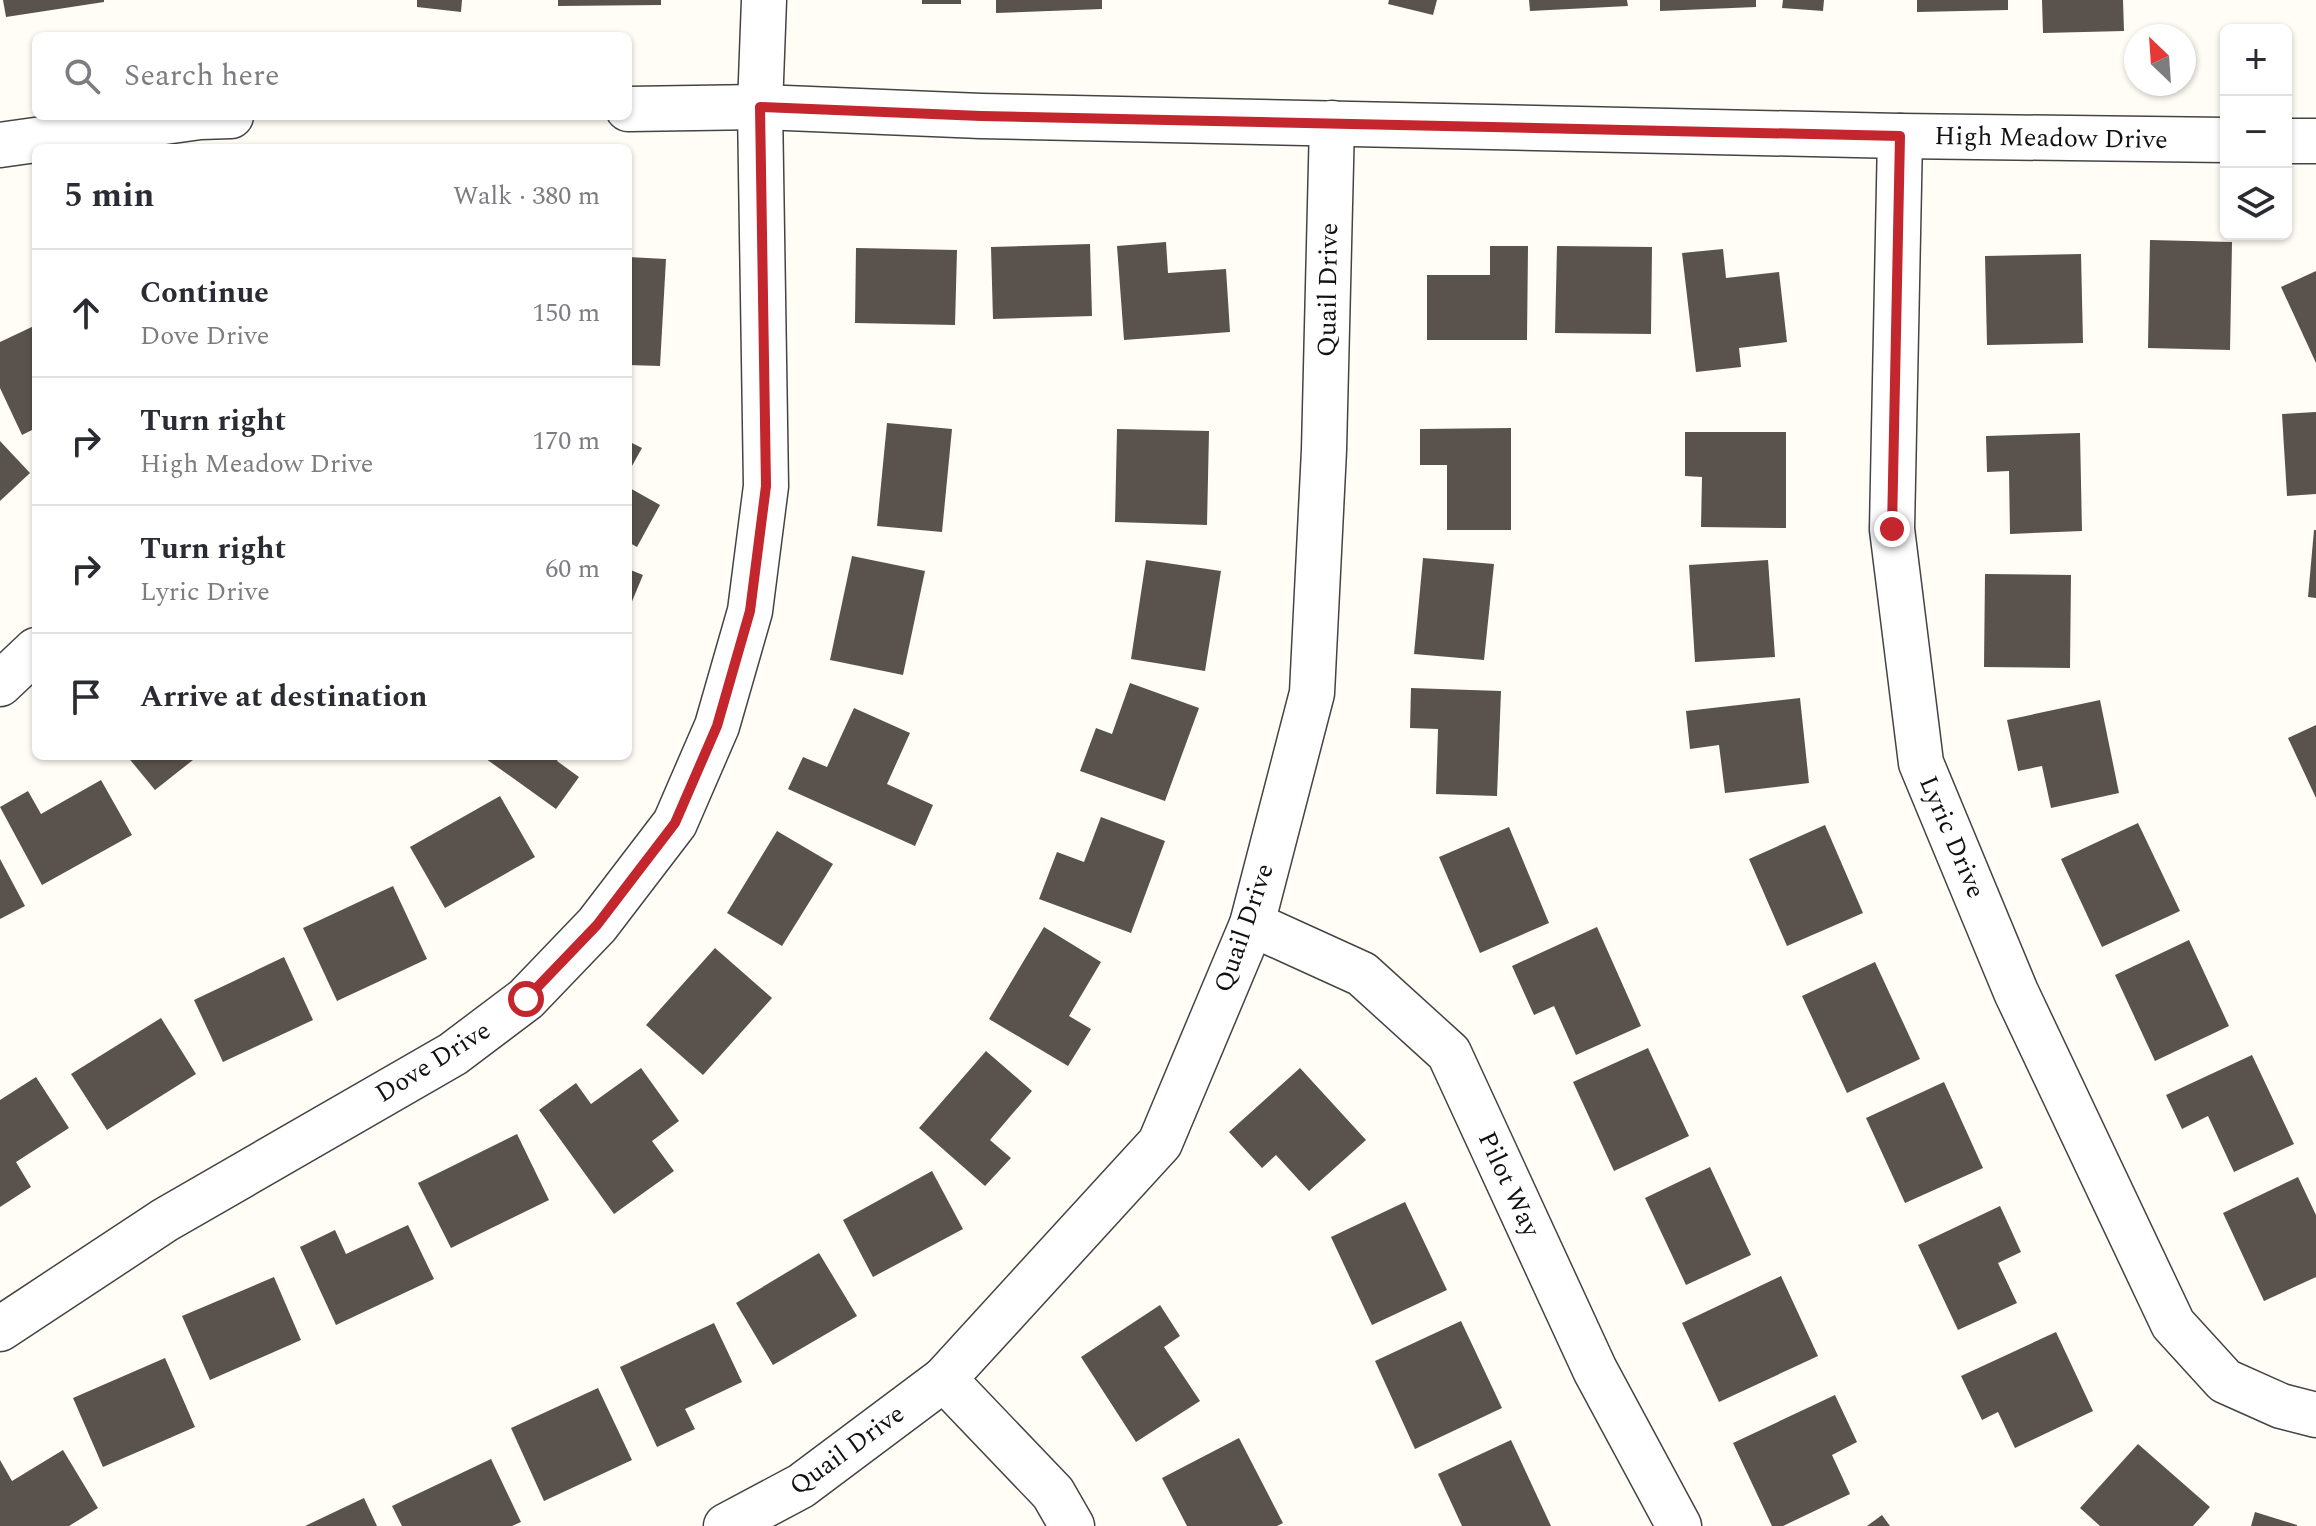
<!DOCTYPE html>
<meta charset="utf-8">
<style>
:root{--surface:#fff;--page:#f7f7f7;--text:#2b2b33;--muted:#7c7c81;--line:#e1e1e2}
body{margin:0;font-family:Spectral,serif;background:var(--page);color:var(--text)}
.controls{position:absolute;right:24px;top:24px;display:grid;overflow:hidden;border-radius:12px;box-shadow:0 2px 6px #0004}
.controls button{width:72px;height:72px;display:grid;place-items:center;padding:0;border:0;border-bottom:2px solid var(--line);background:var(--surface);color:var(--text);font:40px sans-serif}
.compass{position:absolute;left:2124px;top:24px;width:72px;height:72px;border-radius:50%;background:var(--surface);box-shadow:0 2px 6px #0004;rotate:335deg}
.stop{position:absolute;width:24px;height:24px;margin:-18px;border:6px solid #c4262e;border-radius:50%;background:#fff}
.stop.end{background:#c4262e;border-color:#fff;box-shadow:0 2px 8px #0008}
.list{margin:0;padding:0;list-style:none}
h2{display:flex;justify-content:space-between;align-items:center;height:104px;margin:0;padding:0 32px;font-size:34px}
h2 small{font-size:26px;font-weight:400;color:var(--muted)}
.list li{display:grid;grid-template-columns:52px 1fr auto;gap:24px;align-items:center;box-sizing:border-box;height:128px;padding:0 32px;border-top:2px solid var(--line)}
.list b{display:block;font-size:30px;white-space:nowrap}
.list p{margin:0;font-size:26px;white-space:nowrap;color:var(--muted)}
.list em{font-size:26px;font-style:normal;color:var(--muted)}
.icon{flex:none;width:44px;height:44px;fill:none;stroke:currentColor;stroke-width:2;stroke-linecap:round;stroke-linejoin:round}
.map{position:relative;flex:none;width:2316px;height:1526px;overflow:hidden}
.search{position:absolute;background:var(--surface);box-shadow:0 2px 6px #0004;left:32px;top:32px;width:600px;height:88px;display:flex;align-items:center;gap:20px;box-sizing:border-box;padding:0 28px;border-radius:12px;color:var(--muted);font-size:30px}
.panel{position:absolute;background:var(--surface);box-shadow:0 2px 6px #0004;left:32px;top:144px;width:600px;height:616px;border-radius:12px}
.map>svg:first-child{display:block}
</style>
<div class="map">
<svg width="2316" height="1526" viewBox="0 0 2316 1526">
<rect width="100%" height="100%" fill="#fffdf5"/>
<g fill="#5a524d">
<path d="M 3,0 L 104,0 L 104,2 L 6,17 Z"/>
<path d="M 417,0 L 462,0 L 461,12 L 417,7 Z"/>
<path d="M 558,0 L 661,0 L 661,5 L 558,6 Z"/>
<rect x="922" y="0" width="39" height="4"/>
<path d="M 996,0 L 1102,0 L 1102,9 L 996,13 Z"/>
<path d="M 1389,0 L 1437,0 L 1433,15 L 1388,4 Z"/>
<path d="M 1529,0 L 1627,0 L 1628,6 L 1530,11 Z"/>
<path d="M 1660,0 L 1756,0 L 1756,7 L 1660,11 Z"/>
<path d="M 1783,0 L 1824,0 L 1823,11 L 1782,8 Z"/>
<path d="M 1917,0 L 2008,0 L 2008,10 L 1917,12 Z"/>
<path d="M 2042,0 L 2123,0 L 2124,31 L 2043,33 Z"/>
<path d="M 2150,240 L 2232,242 L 2230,350 L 2148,348 Z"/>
<path d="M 1166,242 L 1168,273 L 1226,269 L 1230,332 L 1124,340 L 1117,246 Z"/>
<path d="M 1090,244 L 1092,316 L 993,319 L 991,247 Z"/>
<path d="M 1490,246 L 1528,246 L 1527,340 L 1427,340 L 1427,275 L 1490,275 Z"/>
<path d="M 1557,246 L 1652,247 L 1651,334 L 1555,333 Z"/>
<path d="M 856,248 L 957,250 L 955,325 L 855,323 Z"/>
<path d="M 1723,249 L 1726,278 L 1779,272 L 1787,342 L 1739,348 L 1741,367 L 1696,372 L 1682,253 Z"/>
<path d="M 2081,254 L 2083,343 L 1987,345 L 1985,256 Z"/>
<path d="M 628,257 L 666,259 L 660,366 L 628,365 Z"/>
<path d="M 2316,271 L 2316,363 L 2281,287 Z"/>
<path d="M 36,325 L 36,428 L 22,435 L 0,388 L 0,342 Z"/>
<path d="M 2316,412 L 2316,494 L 2287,496 L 2282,414 Z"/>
<path d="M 887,423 L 952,429 L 942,532 L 877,526 Z"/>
<path d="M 1511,428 L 1511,530 L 1447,530 L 1447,465 L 1420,465 L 1420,429 Z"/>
<path d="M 1117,429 L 1209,431 L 1207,525 L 1115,522 Z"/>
<path d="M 1685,432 L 1786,432 L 1786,528 L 1701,527 L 1702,477 L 1685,476 Z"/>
<path d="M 2080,433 L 2082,531 L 2010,534 L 2009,471 L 1987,472 L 1986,436 Z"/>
<path d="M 0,441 L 30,473 L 0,501 Z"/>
<path d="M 628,441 L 642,448 L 628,473 Z"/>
<path d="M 628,487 L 660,505 L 637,547 L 628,542 Z"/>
<path d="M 2314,530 L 2316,530 L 2316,598 L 2308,597 Z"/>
<path d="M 852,556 L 925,571 L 903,675 L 830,660 Z"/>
<path d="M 1423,558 L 1494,564 L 1484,660 L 1414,654 Z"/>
<path d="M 1146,560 L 1221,571 L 1205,671 L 1131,659 Z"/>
<path d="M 1768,560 L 1775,657 L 1695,662 L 1689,565 Z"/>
<path d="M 628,569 L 643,575 L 628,611 Z"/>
<path d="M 1985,574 L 2071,575 L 2070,668 L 1984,667 Z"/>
<path d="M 1130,683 L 1199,708 L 1165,801 L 1080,771 L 1096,728 L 1112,734 Z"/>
<path d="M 1411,688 L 1501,691 L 1497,796 L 1436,794 L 1438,729 L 1410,728 Z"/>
<path d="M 1800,698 L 1809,783 L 1725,793 L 1719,745 L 1690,749 L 1686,711 Z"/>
<path d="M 2100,700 L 2119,793 L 2051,808 L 2042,766 L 2018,771 L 2007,720 Z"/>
<path d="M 854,708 L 910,733 L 887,784 L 933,805 L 915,846 L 788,789 L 803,757 L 827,767 Z"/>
<path d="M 2316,725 L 2316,798 L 2288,738 Z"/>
<path d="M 127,756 L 198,756 L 155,790 Z"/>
<path d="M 482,756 L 560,756 L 557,761 L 579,777 L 556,809 Z"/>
<path d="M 101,780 L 132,835 L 42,885 L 0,807 L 28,791 L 41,814 Z"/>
<path d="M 500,796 L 535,857 L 445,908 L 410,847 Z"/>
<path d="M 1101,817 L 1165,841 L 1131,933 L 1039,899 L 1057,852 L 1084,862 Z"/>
<path d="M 2138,823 L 2180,911 L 2102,947 L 2061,859 Z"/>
<path d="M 1825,825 L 1863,913 L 1787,946 L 1749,859 Z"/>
<path d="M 1509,827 L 1549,923 L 1480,953 L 1439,857 Z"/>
<path d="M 777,831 L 833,864 L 782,946 L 727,913 Z"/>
<path d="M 0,859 L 25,906 L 0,919 Z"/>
<path d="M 393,886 L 427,959 L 337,1001 L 303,928 Z"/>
<path d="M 1044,927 L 1101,962 L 1069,1016 L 1091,1029 L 1068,1066 L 989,1019 Z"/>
<path d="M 1597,927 L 1641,1026 L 1576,1055 L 1554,1006 L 1534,1015 L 1512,966 Z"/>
<path d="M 2189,940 L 2229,1026 L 2155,1061 L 2115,975 Z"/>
<path d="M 715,948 L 772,998 L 703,1075 L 646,1025 Z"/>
<path d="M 284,957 L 313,1020 L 223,1062 L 194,1000 Z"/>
<path d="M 1875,962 L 1920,1059 L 1847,1093 L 1802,996 Z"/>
<path d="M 161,1018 L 196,1074 L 107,1130 L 71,1074 Z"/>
<path d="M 1648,1048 L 1689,1136 L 1614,1171 L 1573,1082 Z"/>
<path d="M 986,1051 L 1032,1091 L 990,1140 L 1011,1158 L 985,1186 L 919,1128 Z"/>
<path d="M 2252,1055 L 2294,1144 L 2234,1172 L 2208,1116 L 2182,1129 L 2166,1095 Z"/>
<path d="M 641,1068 L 679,1121 L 652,1141 L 674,1171 L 614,1214 L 539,1110 L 576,1083 L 591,1104 Z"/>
<path d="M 1300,1068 L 1366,1140 L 1309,1191 L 1276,1155 L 1262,1168 L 1229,1132 Z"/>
<path d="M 36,1077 L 69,1128 L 16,1162 L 31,1187 L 0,1207 L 0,1100 Z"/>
<path d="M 1944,1082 L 1983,1168 L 1905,1203 L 1866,1118 Z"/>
<path d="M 517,1134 L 549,1200 L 451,1248 L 418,1183 Z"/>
<path d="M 1710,1167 L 1751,1255 L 1686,1285 L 1645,1198 Z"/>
<path d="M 932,1171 L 963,1229 L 873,1277 L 843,1220 Z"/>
<path d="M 2298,1177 L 2316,1215 L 2316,1277 L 2264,1301 L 2223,1213 Z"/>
<path d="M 1405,1202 L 1447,1290 L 1372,1325 L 1331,1237 Z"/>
<path d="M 2000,1206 L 2021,1252 L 1998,1263 L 2017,1303 L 1958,1330 L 1918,1245 Z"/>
<path d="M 408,1225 L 434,1279 L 336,1325 L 300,1247 L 335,1230 L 346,1254 Z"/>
<path d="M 819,1253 L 857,1316 L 773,1365 L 736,1303 Z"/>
<path d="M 1781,1276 L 1818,1356 L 1719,1402 L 1682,1323 Z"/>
<path d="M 274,1277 L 301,1340 L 210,1380 L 182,1316 Z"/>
<path d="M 1160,1305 L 1180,1336 L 1164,1347 L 1200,1401 L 1136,1442 L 1081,1357 Z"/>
<path d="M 1461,1321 L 1502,1408 L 1415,1449 L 1375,1361 Z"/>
<path d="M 714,1323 L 742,1382 L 685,1409 L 695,1429 L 657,1447 L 620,1367 Z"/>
<path d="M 2056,1332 L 2093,1411 L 2015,1448 L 1998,1412 L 1982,1420 L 1961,1376 Z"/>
<path d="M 165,1358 L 195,1427 L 103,1467 L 73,1398 Z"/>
<path d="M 598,1388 L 632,1460 L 544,1501 L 511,1428 Z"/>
<path d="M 1835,1395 L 1857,1442 L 1832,1455 L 1850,1494 L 1783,1526 L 1772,1526 L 1733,1443 Z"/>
<path d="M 1239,1438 L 1283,1523 L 1277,1526 L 1187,1526 L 1162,1478 Z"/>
<path d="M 1511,1440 L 1551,1526 L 1462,1526 L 1438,1474 Z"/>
<path d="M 2138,1444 L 2210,1507 L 2193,1526 L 2100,1526 L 2080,1508 Z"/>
<path d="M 63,1450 L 98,1508 L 69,1526 L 0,1526 L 0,1460 L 12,1481 Z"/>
<path d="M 491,1459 L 521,1522 L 512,1526 L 402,1526 L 392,1506 Z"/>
<path d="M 364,1498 L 377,1526 L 305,1526 Z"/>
<path d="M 2255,1512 L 2297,1525 L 2297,1526 L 2251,1526 Z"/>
<path d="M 1882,1515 L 1890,1526 L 1867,1526 Z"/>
</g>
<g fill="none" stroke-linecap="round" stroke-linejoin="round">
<defs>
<g id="minor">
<path d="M 628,109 L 760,107 L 981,116 L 1900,136 L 2226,140"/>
<path d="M 1900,136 L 1892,529 L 1921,763 L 2016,992 L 2173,1324 L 2225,1381 L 2281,1406 L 2316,1415"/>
<path d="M 2286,141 L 2316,141"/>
<path d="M 0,145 L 200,117 L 231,116"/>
<path d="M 0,684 L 36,650"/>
<path d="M 1252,924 L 1362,974 L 1449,1053 L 1595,1370 L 1679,1526"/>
<path d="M 0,1329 L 165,1220 L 453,1054 L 526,999 L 597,925 L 675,823 L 717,726 L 750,611 L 766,486 L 760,107 L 764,0"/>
<path d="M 944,1379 L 1053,1493 L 1072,1526"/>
<path d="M 726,1526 L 801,1486 L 944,1379 L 1160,1143 L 1252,924 L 1312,693 L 1324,450 L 1332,123"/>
</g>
</defs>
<use href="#minor" stroke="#444" stroke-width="47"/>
<use href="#minor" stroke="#fff" stroke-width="44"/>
</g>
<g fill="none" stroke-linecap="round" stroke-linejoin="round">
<path stroke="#c4262e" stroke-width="10" d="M 526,999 L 597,925 L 675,823 L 717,726 L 750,611 L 766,486 L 760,107 L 981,116 L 1900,136 L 1892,529"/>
</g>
<g text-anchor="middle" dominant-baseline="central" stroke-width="8" stroke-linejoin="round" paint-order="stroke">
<g font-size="26" fill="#111" stroke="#fff">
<text transform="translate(2051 138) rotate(1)">High Meadow Drive</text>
<text transform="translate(1328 290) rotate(-89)">Quail Drive</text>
<text transform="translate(1952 837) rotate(67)">Lyric Drive</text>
<text transform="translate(1244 928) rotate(-71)">Quail Drive</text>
<text transform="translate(433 1062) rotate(-32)">Dove Drive</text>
<text transform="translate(1509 1184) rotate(65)">Pilot Way</text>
<text transform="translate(847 1450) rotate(-36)">Quail Drive</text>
</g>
</g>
</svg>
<div class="controls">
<button>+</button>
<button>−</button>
<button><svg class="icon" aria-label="layers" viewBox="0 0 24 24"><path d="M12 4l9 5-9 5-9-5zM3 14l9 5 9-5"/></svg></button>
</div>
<svg class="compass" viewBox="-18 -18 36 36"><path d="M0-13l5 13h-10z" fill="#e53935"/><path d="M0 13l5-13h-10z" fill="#7c7c81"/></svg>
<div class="stop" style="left:526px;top:999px"></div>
<div class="stop end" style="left:1892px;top:529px"></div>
<div class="search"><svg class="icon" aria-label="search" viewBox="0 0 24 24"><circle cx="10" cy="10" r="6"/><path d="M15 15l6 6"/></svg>Search here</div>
<section class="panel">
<h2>5 min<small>Walk · 380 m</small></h2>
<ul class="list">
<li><svg class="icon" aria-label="ahead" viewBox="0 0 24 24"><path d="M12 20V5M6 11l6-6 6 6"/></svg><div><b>Continue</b><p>Dove Drive</p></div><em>150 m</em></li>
<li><svg class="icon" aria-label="right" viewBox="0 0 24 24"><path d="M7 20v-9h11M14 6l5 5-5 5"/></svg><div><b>Turn right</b><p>High Meadow Drive</p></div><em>170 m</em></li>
<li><svg class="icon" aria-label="right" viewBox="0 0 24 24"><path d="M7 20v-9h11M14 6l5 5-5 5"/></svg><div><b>Turn right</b><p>Lyric Drive</p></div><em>60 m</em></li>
<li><svg class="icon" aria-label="arrive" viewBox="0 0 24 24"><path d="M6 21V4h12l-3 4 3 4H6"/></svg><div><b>Arrive at destination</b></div></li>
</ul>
</section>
</div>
